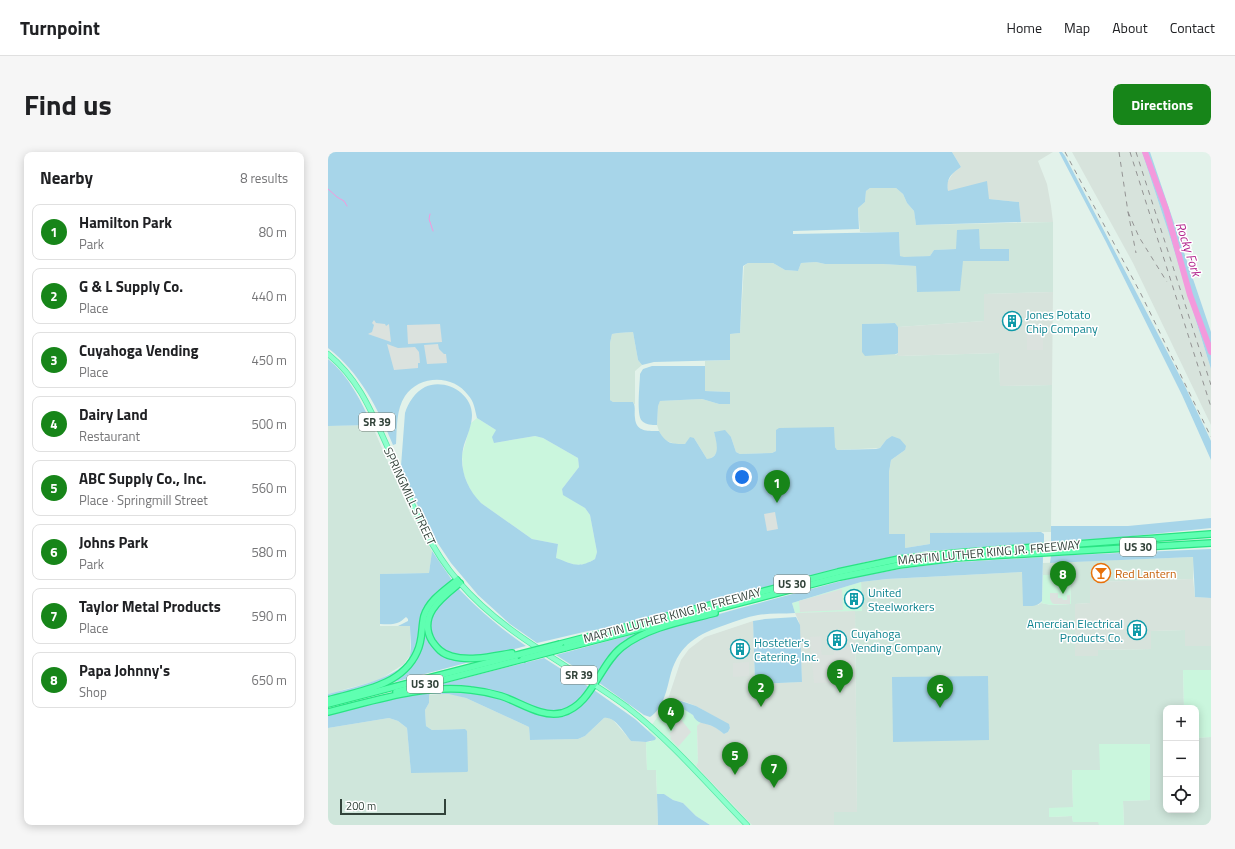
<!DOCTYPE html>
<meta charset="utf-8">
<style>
:root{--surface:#fff;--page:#f6f6f6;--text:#202124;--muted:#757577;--line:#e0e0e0;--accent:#178519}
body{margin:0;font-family:"Titillium Web",sans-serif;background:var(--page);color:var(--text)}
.controls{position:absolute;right:12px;bottom:12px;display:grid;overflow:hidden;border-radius:8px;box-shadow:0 2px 10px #0003}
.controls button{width:36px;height:36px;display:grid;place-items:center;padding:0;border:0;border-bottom:1px solid var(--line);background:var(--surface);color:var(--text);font:20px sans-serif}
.scale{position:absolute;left:12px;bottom:10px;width:106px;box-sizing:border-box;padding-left:4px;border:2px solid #32433a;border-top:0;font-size:11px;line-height:14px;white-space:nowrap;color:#32433a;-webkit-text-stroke:3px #fff;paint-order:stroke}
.you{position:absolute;left:414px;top:325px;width:14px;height:14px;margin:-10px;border:3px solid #fff;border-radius:50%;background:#1a73e8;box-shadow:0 0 0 6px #1a73e833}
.badge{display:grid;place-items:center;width:26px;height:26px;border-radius:50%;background:var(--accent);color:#fff;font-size:13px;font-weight:700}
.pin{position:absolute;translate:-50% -33px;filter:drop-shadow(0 1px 2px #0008)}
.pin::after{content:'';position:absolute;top:21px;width:14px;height:12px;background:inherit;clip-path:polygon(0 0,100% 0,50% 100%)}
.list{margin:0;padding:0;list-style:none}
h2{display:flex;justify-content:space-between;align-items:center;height:52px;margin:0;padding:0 16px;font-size:17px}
h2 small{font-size:13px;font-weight:400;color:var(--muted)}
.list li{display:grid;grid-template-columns:26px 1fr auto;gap:12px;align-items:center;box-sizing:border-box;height:56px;margin:0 8px 8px;padding:0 8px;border:1px solid var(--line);border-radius:8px}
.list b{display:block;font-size:15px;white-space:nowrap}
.list p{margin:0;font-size:13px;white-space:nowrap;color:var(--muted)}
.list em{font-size:13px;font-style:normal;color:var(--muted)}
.icon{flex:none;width:22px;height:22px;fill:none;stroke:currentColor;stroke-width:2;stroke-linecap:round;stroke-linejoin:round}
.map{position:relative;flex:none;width:883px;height:673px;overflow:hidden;border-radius:8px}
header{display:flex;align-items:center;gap:24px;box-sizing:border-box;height:56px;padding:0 20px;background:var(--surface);border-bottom:1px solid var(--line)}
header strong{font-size:19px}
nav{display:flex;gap:22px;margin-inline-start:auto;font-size:14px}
.intro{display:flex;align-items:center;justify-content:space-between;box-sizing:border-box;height:96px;padding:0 24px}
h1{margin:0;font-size:28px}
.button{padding:10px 18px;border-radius:8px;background:var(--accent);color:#fff;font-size:14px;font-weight:700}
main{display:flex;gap:24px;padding:0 24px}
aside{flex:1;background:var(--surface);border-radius:8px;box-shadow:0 2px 10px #0003}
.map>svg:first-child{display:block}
</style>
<header>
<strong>Turnpoint</strong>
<nav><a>Home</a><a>Map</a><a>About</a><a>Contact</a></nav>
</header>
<div class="intro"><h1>Find us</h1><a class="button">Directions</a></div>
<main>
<aside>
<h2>Nearby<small>8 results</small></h2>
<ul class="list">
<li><span class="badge">1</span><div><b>Hamilton Park</b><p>Park</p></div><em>80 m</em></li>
<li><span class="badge">2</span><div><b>G &amp; L Supply Co.</b><p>Place</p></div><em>440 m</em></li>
<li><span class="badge">3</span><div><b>Cuyahoga Vending</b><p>Place</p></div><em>450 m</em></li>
<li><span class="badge">4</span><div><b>Dairy Land</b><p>Restaurant</p></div><em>500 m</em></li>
<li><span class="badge">5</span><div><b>ABC Supply Co., Inc.</b><p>Place · Springmill Street</p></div><em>560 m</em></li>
<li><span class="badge">6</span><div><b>Johns Park</b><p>Park</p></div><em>580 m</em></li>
<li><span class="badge">7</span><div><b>Taylor Metal Products</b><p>Place</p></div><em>590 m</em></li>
<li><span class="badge">8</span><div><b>Papa Johnny's</b><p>Shop</p></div><em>650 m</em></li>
</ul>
</aside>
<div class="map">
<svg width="883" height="673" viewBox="0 0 883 673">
<rect width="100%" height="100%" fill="#e2f2ea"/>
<g fill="#cfe6db">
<path d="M 542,36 L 568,36 L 575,42 L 579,51 L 586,59 L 588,73 L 725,70 L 725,140 L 656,142 L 656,169 L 570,175 L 567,171 L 534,172 L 568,203 L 570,201 L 571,204 L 671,201 L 672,234 L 724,233 L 723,380 L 603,381 L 602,392 L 577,396 L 576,382 L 561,382 L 561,320 L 563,308 L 577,298 L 558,288 L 552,296 L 509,298 L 507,295 L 448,278 L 448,299 L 444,301 L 412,302 L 408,300 L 403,285 L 386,280 L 389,291 L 389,300 L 387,303 L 382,307 L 379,307 L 366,286 L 357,292 L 347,292 L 336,288 L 331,279 L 329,273 L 330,253 L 332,249 L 374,247 L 391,252 L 402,240 L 377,239 L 377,209 L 402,208 L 402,182 L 412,181 L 416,114 L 420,111 L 445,111 L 457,118 L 470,119 L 473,111 L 488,110 L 497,112 L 555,112 L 588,114 L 589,140 L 635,109 L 681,97 L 652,97 L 650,77 L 629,97 L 606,98 L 602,104 L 576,106 L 572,104 L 571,80 L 532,80 L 530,56 L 537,50 L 538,39 Z"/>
<path d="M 305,180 L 310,208 L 314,213 L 307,219 L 307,253 L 305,250 L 285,250 L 282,248 L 282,191 L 284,182 L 290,181 Z"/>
<path d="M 44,273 L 84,365 L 104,399 L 101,421 L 52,422 L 52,474 L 82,474 L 82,503 L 76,512 L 51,528 L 0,542 L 0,274 Z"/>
<path d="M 866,405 L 865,427 L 762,430 L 762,451 L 747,452 L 747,503 L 770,504 L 770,498 L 823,497 L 823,479 L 857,478 L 858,494 L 883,494 L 883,518 L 855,518 L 856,556 L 838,556 L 838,658 L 868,658 L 868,586 L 883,585 L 883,673 L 796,673 L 795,649 L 822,648 L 822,592 L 772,618 L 744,618 L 745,655 L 721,665 L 744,664 L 745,670 L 771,670 L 771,673 L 506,673 L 505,660 L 529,660 L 527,459 L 534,459 L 533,430 L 559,427 L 695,420 L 710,453 L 713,451 L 723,453 L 743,452 L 742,423 L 715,423 L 715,411 Z"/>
<path d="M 121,541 L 138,546 L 201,575 L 202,588 L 250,587 L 257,584 L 276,566 L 279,565 L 285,568 L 303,589 L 318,590 L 319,617 L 328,618 L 330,673 L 0,673 L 0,576 L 61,566 L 70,569 L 79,576 L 83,621 L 137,577 L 104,578 L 98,574 L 97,558 L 101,551 L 101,543 Z"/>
</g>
<g fill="#caf6dd">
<path d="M 149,266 L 168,278 L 166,291 L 207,284 L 215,286 L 250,306 L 251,315 L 234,337 L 235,342 L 257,356 L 262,363 L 269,400 L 267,407 L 258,412 L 248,413 L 228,407 L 230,392 L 204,387 L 153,351 L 147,346 L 140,333 L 135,320 L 134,303 L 143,271 Z"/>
<path d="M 742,422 L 743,452 L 723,453 L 713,451 L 714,449 L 715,423 Z"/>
<path d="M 533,430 L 534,459 L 467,461 L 464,451 Z"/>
<path d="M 855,518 L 883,518 L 883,585 L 868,586 L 868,556 L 856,556 Z"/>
<path d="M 340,547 L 347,550 L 346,555 L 348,556 L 357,558 L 365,563 L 366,566 L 373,570 L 369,575 L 370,610 L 368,614 L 424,673 L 382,673 L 368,664 L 355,651 L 345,648 L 336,642 L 329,642 L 328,618 L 319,618 L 318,590 L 322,590 L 327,586 L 320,578 L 334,559 Z"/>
<path d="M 771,592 L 822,592 L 822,648 L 795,649 L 796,673 L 771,673 L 770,670 L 745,670 L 744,664 L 721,665 L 721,656 L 745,655 L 744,618 L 772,618 Z"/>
</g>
<g fill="#d7e3dc">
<path d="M 624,0 L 725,0 L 710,9 L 719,32 L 723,54 L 725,70 L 693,70 L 691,50 L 661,47 L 620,39 L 619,31 L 625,21 L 633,15 Z"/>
<path d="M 744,0 L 814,0 L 841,82 L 883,217 L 883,273 L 805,111 Z"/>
<path d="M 725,140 L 724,233 L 672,234 L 671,201 L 570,204 L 570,175 L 656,169 L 656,142 Z"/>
<path d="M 865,427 L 867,445 L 883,446 L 883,494 L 857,494 L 857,478 L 823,479 L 823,497 L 770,498 L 770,504 L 747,504 L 747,452 L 762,451 L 762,430 Z"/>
<path d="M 527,459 L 529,660 L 506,660 L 506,673 L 424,673 L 368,614 L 370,610 L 369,574 L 373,570 L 387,575 L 396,582 L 400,580 L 402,576 L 401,573 L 368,554 L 355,549 L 350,548 L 347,550 L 340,547 L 353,508 L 361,497 L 377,485 L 425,469 L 427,530 L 430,532 L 474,530 L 471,470 L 467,461 Z"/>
</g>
<g fill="#a7d5e9">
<path d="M 0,0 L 624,0 L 633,15 C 623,22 618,26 620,39 L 659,29 L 661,47 L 691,50 L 693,70 L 588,73 L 586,59 L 579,51 L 575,42 L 568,36 L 542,36 L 538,39 L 537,50 L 530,56 L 531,77 L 465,79 L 465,82 L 571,80 L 572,104 L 576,105 L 602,104 L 606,98 L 628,97 L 629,78 L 651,77 L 652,97 L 681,97 L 681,109 L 635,109 L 632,139 L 589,140 L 588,114 L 555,112 L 497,112 L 488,110 L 473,111 L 470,119 L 457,118 L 445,111 L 420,111 L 415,114 L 412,181 L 402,182 L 402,208 L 326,210 L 314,213 L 310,208 L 305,180 L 290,181 L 284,182 L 282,191 L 282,248 L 285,250 L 305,250 C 308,255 306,260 307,266 C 308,280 320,279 331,279 C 338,292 344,292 357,292 L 362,285 L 366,286 L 379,307 C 394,305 388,289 386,280 L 397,278 L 403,285 L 408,300 L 412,302 L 444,301 L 448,299 L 448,278 L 451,276 L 506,275 L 507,295 L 509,298 L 548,297 L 552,296 L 558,288 L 564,284 L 572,287 L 578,294 L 577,298 L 563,308 L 561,320 L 561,382 L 577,382 L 577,396 L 602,392 L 602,381 L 713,380 L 716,382 L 716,391 L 599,399 L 542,409 L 274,477 L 260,479 L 209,491 L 182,472 L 150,443 L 123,411 L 99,375 L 73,314 L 77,261 C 80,251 87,240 97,235 C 117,226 144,241 144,263 C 144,273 139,284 136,293 C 130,314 138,336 153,351 L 204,387 L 230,392 L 228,406 C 245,412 250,417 267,407 L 269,400 L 262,363 L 257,356 L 235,343 L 234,337 L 251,315 L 250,306 L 215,286 L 207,284 L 166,291 L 164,285 L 168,278 L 149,266 C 147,258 146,249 140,243 C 125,222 91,223 77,244 C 68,257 69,277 68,292 L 65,293 C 50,256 32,221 0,196 Z"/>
<path d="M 731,0 L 734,0 L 737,4 L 855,230 L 883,289 L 883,308 L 854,243 L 778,90 Z"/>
<path d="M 814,0 L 822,0 L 883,180 L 883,217 L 841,82 Z"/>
<path d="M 567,171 L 570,175 L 570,201 L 568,202 L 537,204 L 534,200 L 534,172 Z"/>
<path d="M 0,207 C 21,224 33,249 44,273 L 0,274 Z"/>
<path d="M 324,214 L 377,214 L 377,239 L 402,240 L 402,252 L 391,252 L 374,247 L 332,249 L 330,254 L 329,273 C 324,273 318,273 314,269 C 308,263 312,231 312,222 L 315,217 Z"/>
<path d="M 883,366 L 883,376 L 785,386 L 723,390 L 723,374 L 800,374 Z"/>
<path d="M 883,397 L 883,446 L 867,445 L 865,405 L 722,411 L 723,404 Z"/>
<path d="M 104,399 L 124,428 L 105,445 L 96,456 L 90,493 L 79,513 L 65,524 L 53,530 L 0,545 L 0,542 C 19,537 77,525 82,503 C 84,494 82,483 82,474 L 70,474 L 80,469 L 80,467 L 78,465 C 75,467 73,470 69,471 C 64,473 57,472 52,472 L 52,422 L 101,421 Z"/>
<path d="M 715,405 L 714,449 C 709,455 702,454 695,454 L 694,420 L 559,427 L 533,430 L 464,451 L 467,461 C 454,462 442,461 430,463 C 419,465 408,469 397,473 C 370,482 352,492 343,521 C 339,536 336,556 322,565 L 316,563 L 270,530 L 279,515 L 290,501 L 314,486 L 341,476 L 409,457 L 528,425 L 572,417 L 617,411 Z"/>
<path d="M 130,436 C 152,459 172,476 198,494 C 180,499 150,506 132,504 C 128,503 123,503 120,501 C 106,495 98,475 105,462 C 111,451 121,444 130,436 Z"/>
<path d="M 468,465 L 472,473 L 474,530 L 430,532 L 427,530 L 425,469 L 437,467 Z"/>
<path d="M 97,477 L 110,500 L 149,508 L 63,531 L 88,508 L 94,494 Z"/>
<path d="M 310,481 L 311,483 L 285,500 L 265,527 L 228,503 Z"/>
<path d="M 216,506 L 261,535 C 241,568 220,560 189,549 C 184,546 178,543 172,542 C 151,538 123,537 101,535 Z"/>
<path d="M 660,524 L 661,588 L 565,590 L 564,525 Z"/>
<path d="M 266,538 L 307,567 L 328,586 L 327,588 L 318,590 L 303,589 C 296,581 287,564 276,566 L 257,584 L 250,587 L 202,588 L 201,575 L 138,546 L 121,542 L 102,542 L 101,543 L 101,551 L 97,558 L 98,574 L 104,578 L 137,577 L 139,579 L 140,619 L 139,620 L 83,621 L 79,576 L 70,569 L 61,566 L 0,576 L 0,563 C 41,553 102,533 144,540 C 171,544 195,555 220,564 L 256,550 Z"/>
<path d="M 350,548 L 368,554 L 401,572 L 402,576 L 400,580 L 396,582 C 392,579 389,576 384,574 C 377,571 368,572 365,563 L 357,558 L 346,555 L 347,550 Z"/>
<path d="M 329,642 L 336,642 L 345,648 L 355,651 L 368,664 L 382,673 L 330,673 Z"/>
</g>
<g fill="#dbe2de">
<path d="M 46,168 L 48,171 L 57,172 L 58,174 L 61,172 L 63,190 L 40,182 L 44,180 L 46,173 L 44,171 Z"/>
<path d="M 112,172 L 114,190 L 80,192 L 79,173 Z"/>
<rect x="699" y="178" width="16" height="20"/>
<path d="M 59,192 L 70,196 L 87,195 L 91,200 L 92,211 L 90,211 L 90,216 L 66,218 Z"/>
<path d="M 110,192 L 111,197 L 116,202 L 118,202 L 119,211 L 99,212 L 96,193 Z"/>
<path d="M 447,360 L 450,377 L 439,379 L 436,362 Z"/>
<path d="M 514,437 L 515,458 L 472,460 L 471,449 Z"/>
<path d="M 722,441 L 730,441 L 730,446 L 734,446 L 735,448 L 739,448 L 739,443 L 742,443 L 742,452 L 726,452 L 724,451 L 722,447 Z"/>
<path d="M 494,484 L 493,498 L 494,503 L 506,503 L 506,495 L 522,495 L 523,530 L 486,531 L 482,485 Z"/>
<path d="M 421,510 L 421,524 L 405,525 L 405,511 Z"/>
<path d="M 346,564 L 349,567 L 351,565 L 363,580 L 350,595 L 342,586 L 343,585 L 341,582 L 348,575 L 342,568 Z"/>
</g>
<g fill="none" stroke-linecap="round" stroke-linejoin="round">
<g stroke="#f399dc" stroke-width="1">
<path d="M 0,37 L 9,45 L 16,49 L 19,54"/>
<path d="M 102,62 L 101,67 L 105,79"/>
</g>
<path stroke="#f399dc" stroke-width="6" d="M 817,0 L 838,57 L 862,143 L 883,200"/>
<defs>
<path id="primary" d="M 0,202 C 31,227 44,261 60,296 C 80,342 97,391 131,430 C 177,484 242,513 299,555 C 343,589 380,633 419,673"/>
<g id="motorway">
<path d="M 132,431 C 115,445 89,463 104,489 C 109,496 114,502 123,504 C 142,510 165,504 184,501"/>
<path d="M 232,492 L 510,420 L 571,407 L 627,401 L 883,382"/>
<path d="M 237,496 L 512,425 L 571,413 L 627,406 L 883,391"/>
<path d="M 68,540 L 195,507"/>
<path d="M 0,548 C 32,539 74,534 89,500 C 95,488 93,476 96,464 C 101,448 117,438 129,428"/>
<path d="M 0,552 L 189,503"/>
<path d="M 0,560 C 46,549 95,532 143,538 C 153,539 163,541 173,544 C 192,550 213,566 234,561 C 264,553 271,513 294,495 C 320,475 356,469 387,461"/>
</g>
</defs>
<use href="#primary" stroke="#59e9a7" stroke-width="6"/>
<use href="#motorway" stroke="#29e483" stroke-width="8"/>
<use href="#primary" stroke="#8dffcd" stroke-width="4.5"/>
<use href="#motorway" stroke="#5fffb1" stroke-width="5.5"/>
<g stroke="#939393" stroke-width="1" stroke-dasharray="5 5" stroke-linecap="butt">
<path d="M 737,0 L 813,142 L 883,285"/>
<path d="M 791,0 L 800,60 L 808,101"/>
<path d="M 802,0 L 883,255"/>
<path d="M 808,0 L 883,233"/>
<path d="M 800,60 L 811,85 L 839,130"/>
</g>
<defs>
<g id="motorway-bridge">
<path d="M 189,503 L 232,492"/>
<path d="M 195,507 L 237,496"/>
</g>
</defs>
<use href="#motorway-bridge" stroke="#29e483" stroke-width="8" stroke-linecap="butt"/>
<use href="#motorway-bridge" stroke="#5fffb1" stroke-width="5.5"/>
</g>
<defs>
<symbol id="building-ring" viewBox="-11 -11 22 22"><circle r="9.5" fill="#fff" stroke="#0f9aa8" stroke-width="1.5"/><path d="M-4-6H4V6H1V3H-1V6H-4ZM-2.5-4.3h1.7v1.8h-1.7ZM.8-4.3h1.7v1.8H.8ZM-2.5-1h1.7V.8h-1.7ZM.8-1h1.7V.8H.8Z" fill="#0f9aa8"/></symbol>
<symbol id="bar-ring" viewBox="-11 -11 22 22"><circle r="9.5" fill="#fff" stroke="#e8710a" stroke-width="1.5"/><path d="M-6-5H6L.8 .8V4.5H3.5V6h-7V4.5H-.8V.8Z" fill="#e8710a"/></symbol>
</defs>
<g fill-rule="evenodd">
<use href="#building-ring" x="673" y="158" width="22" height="22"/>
<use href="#bar-ring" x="762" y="410" width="22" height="22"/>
<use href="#building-ring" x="515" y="436" width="22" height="22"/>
<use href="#building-ring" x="798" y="467" width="22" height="22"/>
<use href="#building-ring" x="498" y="477" width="22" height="22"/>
<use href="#building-ring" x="401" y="486" width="22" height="22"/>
</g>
<g text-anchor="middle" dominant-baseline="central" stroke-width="3" stroke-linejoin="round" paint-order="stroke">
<g fill="#fff" stroke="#707b75" stroke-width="1">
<rect x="31" y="261" width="36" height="18" rx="3"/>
<rect x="792" y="386" width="36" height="18" rx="3"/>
<rect x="446" y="423" width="36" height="18" rx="3"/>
<rect x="233" y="514" width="36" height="18" rx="3"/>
<rect x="79" y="523" width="36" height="18" rx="3"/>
</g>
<g font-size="11" font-weight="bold" fill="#32433a">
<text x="49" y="270">SR 39</text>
<text x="810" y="395">US 30</text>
<text x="464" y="432">US 30</text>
<text x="251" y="523">SR 39</text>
<text x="97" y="532">US 30</text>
</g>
<g font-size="12" fill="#0d838f" stroke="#fff" text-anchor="start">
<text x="698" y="162">Jones Potato<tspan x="698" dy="14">Chip Company</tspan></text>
<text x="540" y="440">United<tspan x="540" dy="14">Steelworkers</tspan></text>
<text x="795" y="471" text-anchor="end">Amercian Electrical<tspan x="795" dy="14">Products Co.</tspan></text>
<text x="523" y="481">Cuyahoga<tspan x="523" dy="14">Vending Company</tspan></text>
<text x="426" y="490">Hostetler's<tspan x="426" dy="14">Catering, Inc.</tspan></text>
</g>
<g font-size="12" fill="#32433a" stroke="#fff">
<text transform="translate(82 344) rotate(65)">SPRINGMILL STREET</text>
<text transform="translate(661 400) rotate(-5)">MARTIN LUTHER KING JR. FREEWAY</text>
<text transform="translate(344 463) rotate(-15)">MARTIN LUTHER KING JR. FREEWAY</text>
</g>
<g font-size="12" fill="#c56008" stroke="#fff" text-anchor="start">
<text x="787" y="421">Red Lantern</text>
</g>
<g font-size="13" font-style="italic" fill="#b3278e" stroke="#fff">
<text transform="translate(861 97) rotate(72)">Rocky Fork</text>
</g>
</g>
</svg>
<div class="controls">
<button>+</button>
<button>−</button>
<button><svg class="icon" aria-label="locate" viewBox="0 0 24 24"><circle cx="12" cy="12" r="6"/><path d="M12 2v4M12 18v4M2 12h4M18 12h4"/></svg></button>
</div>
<div class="scale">200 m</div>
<div class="you"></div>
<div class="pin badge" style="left:449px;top:351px">1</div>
<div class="pin badge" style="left:433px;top:555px">2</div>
<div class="pin badge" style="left:512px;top:541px">3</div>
<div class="pin badge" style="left:343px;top:579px">4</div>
<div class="pin badge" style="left:407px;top:623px">5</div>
<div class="pin badge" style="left:612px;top:556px">6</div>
<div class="pin badge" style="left:446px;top:636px">7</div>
<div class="pin badge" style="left:735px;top:442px">8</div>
</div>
</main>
